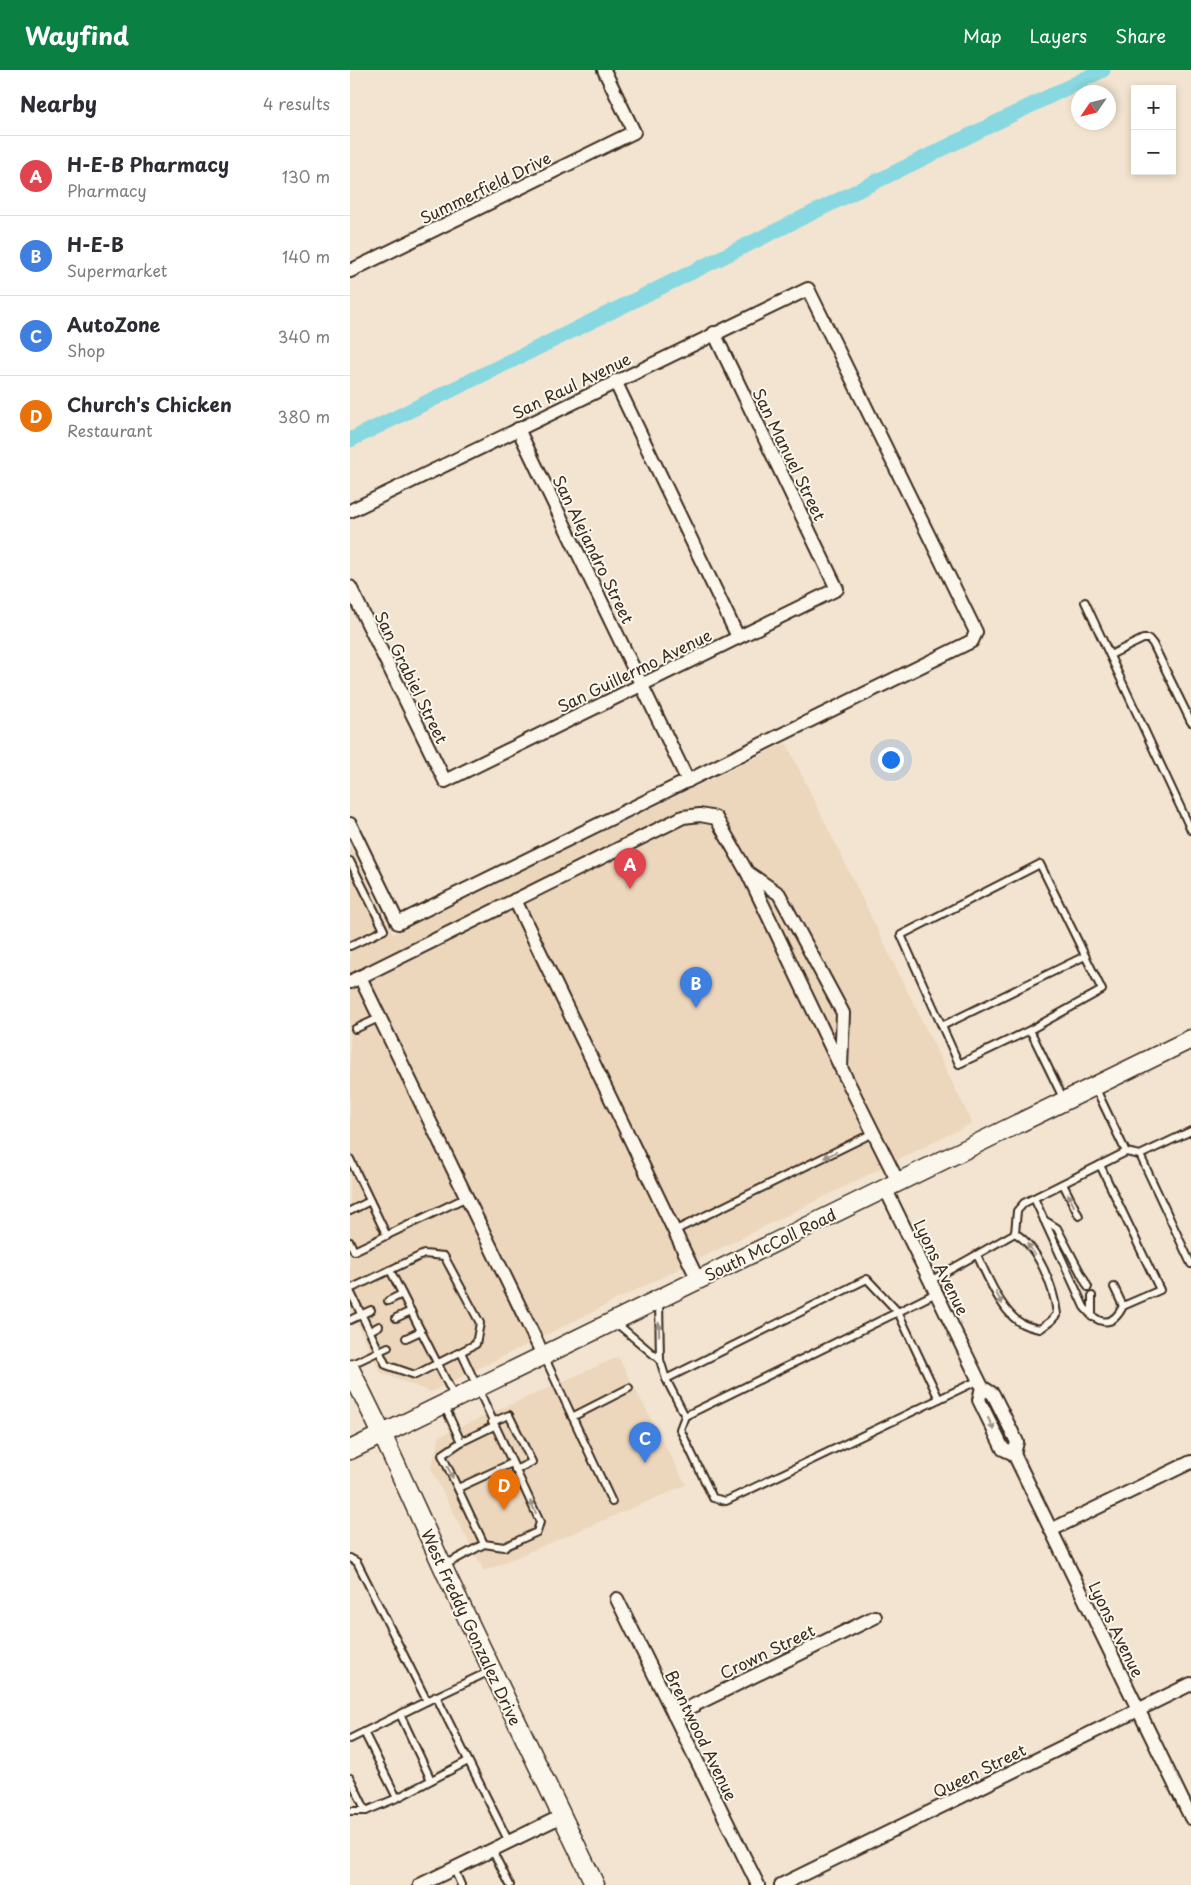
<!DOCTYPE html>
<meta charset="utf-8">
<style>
:root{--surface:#fff;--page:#f2f2f3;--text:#2b2b33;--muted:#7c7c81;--line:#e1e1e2;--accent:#0b8043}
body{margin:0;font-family:"Playpen Sans",sans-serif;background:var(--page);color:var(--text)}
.controls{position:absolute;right:15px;top:15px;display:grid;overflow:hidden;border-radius:0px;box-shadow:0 2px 8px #0003}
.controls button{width:45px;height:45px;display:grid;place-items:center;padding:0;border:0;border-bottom:1px solid var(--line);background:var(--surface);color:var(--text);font:25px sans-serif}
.compass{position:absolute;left:721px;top:15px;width:45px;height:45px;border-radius:50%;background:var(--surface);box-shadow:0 2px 8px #0003;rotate:235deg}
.you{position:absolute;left:540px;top:689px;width:18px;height:18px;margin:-12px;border:4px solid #fff;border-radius:50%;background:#1a73e8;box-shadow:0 0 0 8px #1a73e833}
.badge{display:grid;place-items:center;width:32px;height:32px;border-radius:50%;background:var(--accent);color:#fff;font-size:16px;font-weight:700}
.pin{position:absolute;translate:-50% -41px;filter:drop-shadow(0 1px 2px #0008)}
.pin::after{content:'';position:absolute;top:26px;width:18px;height:15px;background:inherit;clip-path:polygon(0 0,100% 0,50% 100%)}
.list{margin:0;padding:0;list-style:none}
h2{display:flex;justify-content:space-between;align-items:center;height:65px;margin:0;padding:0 20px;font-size:21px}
h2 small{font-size:16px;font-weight:400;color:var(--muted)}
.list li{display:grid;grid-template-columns:32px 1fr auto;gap:15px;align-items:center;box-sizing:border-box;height:80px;padding:0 20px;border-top:1px solid var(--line)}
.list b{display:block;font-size:19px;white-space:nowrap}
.list p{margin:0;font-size:16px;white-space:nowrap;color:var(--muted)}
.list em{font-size:16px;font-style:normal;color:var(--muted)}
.map{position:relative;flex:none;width:841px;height:1815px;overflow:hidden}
header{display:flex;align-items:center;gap:30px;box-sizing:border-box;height:70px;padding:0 25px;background:var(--accent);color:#fff}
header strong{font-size:24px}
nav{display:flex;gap:28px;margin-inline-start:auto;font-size:18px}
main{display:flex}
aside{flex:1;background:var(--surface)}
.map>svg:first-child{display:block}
</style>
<header>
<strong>Wayfind</strong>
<nav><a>Map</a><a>Layers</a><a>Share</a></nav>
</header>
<main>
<aside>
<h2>Nearby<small>4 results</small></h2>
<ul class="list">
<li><span class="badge" style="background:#e0444e">A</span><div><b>H-E-B Pharmacy</b><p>Pharmacy</p></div><em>130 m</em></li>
<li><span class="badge" style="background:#3f7fe0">B</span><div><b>H-E-B</b><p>Supermarket</p></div><em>140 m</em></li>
<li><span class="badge" style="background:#3f7fe0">C</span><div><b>AutoZone</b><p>Shop</p></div><em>340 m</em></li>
<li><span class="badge" style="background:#e8710a">D</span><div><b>Church's Chicken</b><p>Restaurant</p></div><em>380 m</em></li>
</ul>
</aside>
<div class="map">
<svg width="841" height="1815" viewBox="0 0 841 1815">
<rect width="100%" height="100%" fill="#f2e4d0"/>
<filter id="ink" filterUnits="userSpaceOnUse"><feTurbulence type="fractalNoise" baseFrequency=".02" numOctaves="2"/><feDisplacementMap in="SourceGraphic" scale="10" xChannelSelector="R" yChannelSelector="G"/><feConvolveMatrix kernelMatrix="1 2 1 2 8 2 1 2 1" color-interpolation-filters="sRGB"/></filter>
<g filter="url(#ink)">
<g fill="#ecd6bc">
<path d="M 436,673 L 622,1053 L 81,1322 L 31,1303 L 0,1239 L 0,776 L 43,864 Z"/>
<path d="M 268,1287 L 336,1415 L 134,1501 L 81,1399 L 90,1366 Z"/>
</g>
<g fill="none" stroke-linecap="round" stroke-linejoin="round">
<path stroke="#87d8e1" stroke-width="15" d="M 0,370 L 753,0"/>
<defs>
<g id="lane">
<path d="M 735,532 L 841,760"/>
<path d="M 760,585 L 793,569 L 799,569 L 803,574 L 841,652"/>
<path d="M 0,791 L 34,860 L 0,876"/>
<path d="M 592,956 L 735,886"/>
<path d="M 5,959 L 29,948"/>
<path d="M 680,960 L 609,994 L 551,865 L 690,794 L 752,920 L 680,960 L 714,1030"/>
<path d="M 776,1082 L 790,1085 L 841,1061"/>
<path d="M 790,1085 L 841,1194"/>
<path d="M 0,1089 L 37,1166"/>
<path d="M 713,1114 L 729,1146"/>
<path d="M 684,1128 L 734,1237 C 747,1254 762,1259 773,1236 L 810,1220 L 750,1095"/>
<path d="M 0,1141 L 20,1131"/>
<path d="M 694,1150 L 707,1158 L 738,1217"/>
<path d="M 324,1161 L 523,1063"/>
<path d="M 665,1163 L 667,1141 L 674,1133 L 776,1082 L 745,1017"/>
<path d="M 0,1172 L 4,1181 L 117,1127"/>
<path d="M 627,1185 C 637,1205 653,1247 675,1255 C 680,1257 685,1258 690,1259 L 701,1251 L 707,1244 C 704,1217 688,1177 665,1163"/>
<path d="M 40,1200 L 105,1328"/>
<path d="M 580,1211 L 665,1163"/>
<path d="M 764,1217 L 773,1236"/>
<path d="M 0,1219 L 74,1184 L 94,1186 L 130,1253 L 126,1274 L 65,1305 L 36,1295 L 0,1221"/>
<path d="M 742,1226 L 742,1247"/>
<path d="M 309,1230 L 310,1290 L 316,1309 L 517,1209 L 548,1242 L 586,1223"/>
<path d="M 38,1231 L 52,1224"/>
<path d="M 46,1248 L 61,1241"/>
<path d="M 0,1250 L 21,1240"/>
<path d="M 265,1252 L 310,1290"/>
<path d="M 20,1261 L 29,1256"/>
<path d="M 56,1268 L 71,1261"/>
<path d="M 194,1286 L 262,1432"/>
<path d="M 0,1295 L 38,1277"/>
<path d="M 316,1309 L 335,1346 L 330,1359 L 363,1428 L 376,1431 L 589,1329"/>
<path d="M 94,1335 L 111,1372 L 92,1385 L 134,1474 L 154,1477 L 187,1462 L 190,1452 L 111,1282"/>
<path d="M 335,1346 L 548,1242 L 589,1329 L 629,1310"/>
<path d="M 222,1347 L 279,1318"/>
<path d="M 142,1352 L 159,1345 L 182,1392 L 165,1400"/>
<path d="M 111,1372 L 144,1356"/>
<path d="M 108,1418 L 162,1393"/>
<path d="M 0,1488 L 7,1492 L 77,1631 L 140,1601"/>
<path d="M 93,1496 L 134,1474"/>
<path d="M 86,1626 L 159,1772"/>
<path d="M 50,1644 L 81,1710"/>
<path d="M 14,1662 L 47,1728"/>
<path d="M 0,1669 L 77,1631"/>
<path d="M 0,1708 L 16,1741"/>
<path d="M 0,1741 L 16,1741 L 47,1728 L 118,1691"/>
<path d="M 142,1780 L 160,1815"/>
<path d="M 104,1799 L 111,1815"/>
</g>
<g id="street">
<path d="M 0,201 L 284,62 L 254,0"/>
<path d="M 265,311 L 388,567"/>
<path d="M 168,359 L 338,711"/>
<path d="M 0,441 L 458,219 L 626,562 L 622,571 L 48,853 L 0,754"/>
<path d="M 0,517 L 95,711 L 487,519 L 364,263"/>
<path d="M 398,804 L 490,996"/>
<path d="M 165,830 L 348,1210"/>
<path d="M 10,907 L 193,1285"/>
<path d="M 0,912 L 333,747 L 350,745 L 366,748 L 397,802 L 429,824 L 493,943 L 491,998 L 548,1112"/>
<path d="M 535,1118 L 632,1317 L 643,1324 L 667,1372 L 664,1384"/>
<path d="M 632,1317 L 629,1330 L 653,1379 L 664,1384 L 841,1748"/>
<path d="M 701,1460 L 841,1392"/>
<path d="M 267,1529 L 408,1815"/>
<path d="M 324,1645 L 525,1547"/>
<path d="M 70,1815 L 212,1746"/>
<path d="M 431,1815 L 841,1614"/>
</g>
<g id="secondary">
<path d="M 0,1299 L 32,1364 L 97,1506 L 245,1815"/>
<path d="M 0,1380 L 841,969"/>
</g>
</defs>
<use href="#lane" stroke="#3b2a1e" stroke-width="10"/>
<use href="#street" stroke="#3b2a1e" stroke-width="16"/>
<use href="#secondary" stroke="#3b2a1e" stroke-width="21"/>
<use href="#lane" stroke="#fbf7ec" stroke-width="6"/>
<use href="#street" stroke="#fbf7ec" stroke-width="12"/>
<use href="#secondary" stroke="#fbf7ec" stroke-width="18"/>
</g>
<defs><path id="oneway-solid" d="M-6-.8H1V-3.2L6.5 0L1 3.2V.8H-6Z" transform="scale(1.25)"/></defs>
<g fill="#9b9085">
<use href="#oneway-solid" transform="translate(480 1085) rotate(154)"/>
<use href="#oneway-solid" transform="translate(721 1130) rotate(-116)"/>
<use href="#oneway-solid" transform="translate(681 1179) rotate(-125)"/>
<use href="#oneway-solid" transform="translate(649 1228) rotate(62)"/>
<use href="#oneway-solid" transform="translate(309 1259) rotate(-91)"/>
<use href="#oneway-solid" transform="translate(641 1354) rotate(64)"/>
<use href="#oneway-solid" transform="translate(100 1402) rotate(65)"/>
<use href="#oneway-solid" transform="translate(183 1437) rotate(-115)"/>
</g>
</g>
<g text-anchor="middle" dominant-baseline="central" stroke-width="4" stroke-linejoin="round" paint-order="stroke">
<g font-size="16" fill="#3b2a1e" stroke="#fbf7ec">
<text transform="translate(135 117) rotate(-26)">Summerfield Drive</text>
<text transform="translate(221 315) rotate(-26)">San Raul Avenue</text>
<text transform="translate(440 384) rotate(64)">San Manuel Street</text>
<text transform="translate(244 479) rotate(64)">San Alejandro Street</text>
<text transform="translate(284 600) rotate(-26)">San Guillermo Avenue</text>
<text transform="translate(62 607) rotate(64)">San Grabiel Street</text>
<text transform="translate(420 1174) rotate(-26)">South McColl Road</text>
<text transform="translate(592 1197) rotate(64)">Lyons Avenue</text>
<text transform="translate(122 1557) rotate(65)">West Freddy Gonzalez Drive</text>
<text transform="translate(767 1559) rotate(64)">Lyons Avenue</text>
<text transform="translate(417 1581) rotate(-26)">Crown Street</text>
<text transform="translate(352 1665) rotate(64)">Brentwood Avenue</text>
<text transform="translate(629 1700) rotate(-26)">Queen Street</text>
</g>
</g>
</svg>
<div class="controls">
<button>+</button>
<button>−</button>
</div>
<svg class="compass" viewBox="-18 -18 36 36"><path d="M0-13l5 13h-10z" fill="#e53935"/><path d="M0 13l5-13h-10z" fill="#7c7c81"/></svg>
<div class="you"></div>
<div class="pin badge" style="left:280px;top:819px;background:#e0444e">A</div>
<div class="pin badge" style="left:346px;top:938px;background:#3f7fe0">B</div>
<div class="pin badge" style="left:295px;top:1393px;background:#3f7fe0">C</div>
<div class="pin badge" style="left:154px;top:1440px;background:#e8710a">D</div>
</div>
</main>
